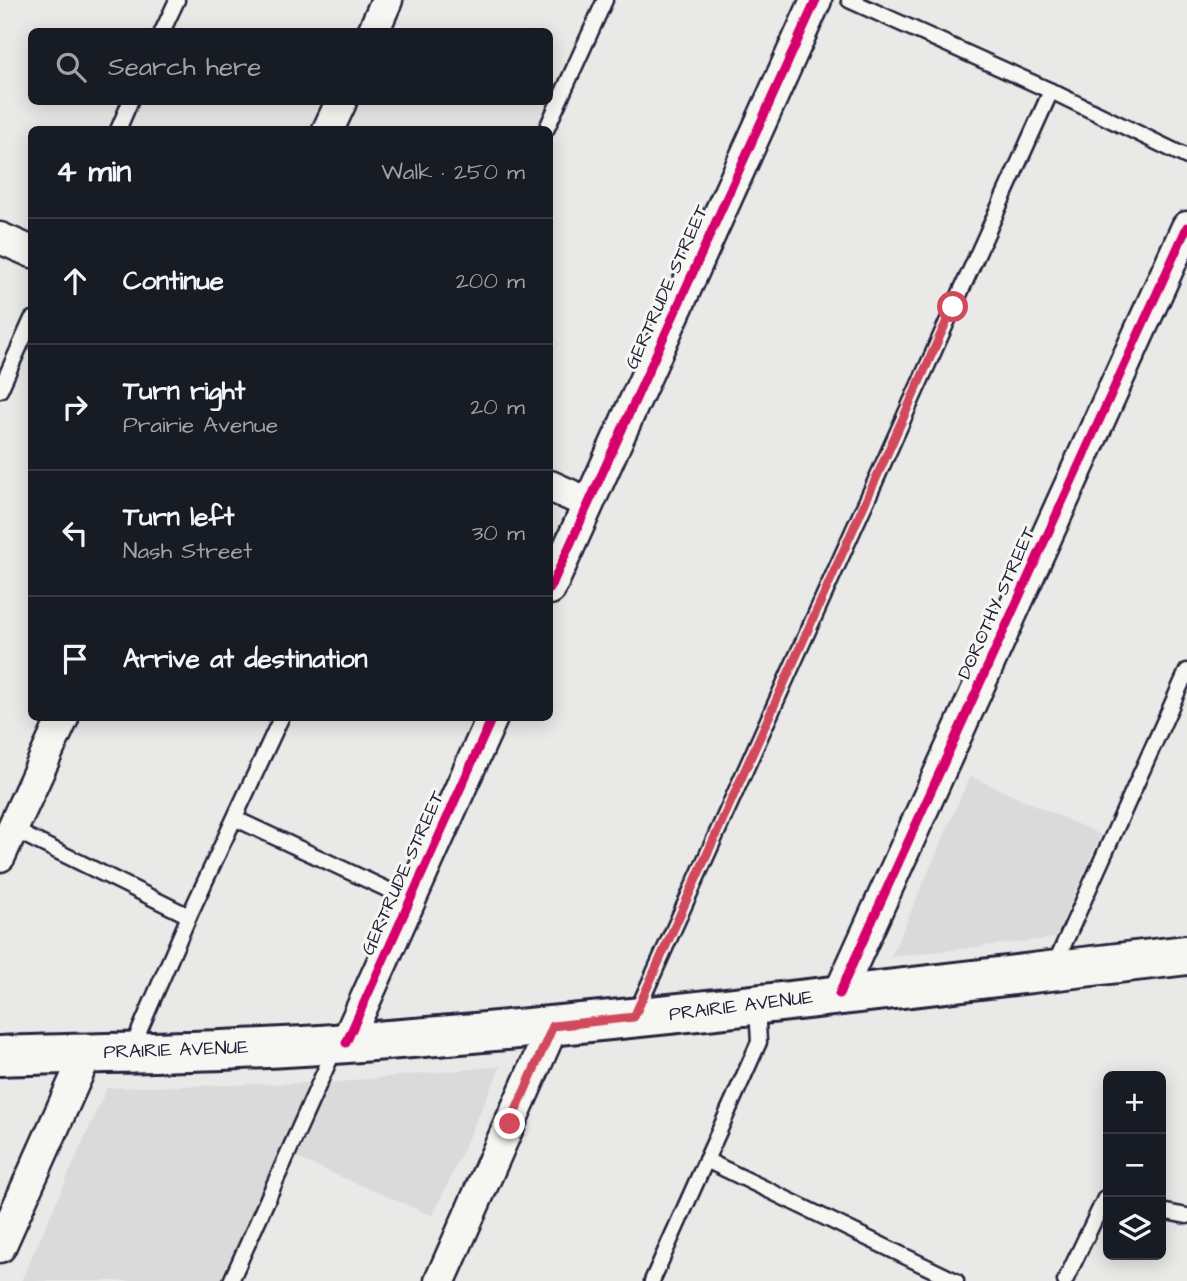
<!DOCTYPE html>
<meta charset="utf-8">
<style>
:root{--surface:#171b24;--page:#242831;--text:#f1f3f6;--muted:#9ea1a6;--line:#363941}
body{margin:0;font-family:"Architects Daughter",sans-serif;background:var(--page);color:var(--text)}
.controls{position:absolute;right:21px;bottom:21px;display:grid;overflow:hidden;border-radius:10px;box-shadow:0 4px 18px #0003}
.controls button{width:63px;height:63px;display:grid;place-items:center;padding:0;border:0;border-bottom:2px solid var(--line);background:var(--surface);color:var(--text);font:35px sans-serif}
.stop{position:absolute;width:21px;height:21px;margin:-16px;border:5px solid #d1495b;border-radius:50%;background:#fff}
.stop.end{background:#d1495b;border-color:#fff;box-shadow:0 2px 7px #0008}
.list{margin:0;padding:0;list-style:none}
h2{display:flex;justify-content:space-between;align-items:center;height:91px;margin:0;padding:0 28px;font-size:30px}
h2 small{font-size:23px;font-weight:400;color:var(--muted)}
.list li{display:grid;grid-template-columns:46px 1fr auto;gap:21px;align-items:center;box-sizing:border-box;height:126px;padding:0 28px;border-top:2px solid var(--line)}
.list b{display:block;font-size:26px;white-space:nowrap}
.list p{margin:0;font-size:23px;white-space:nowrap;color:var(--muted)}
.list em{font-size:23px;font-style:normal;color:var(--muted)}
.icon{flex:none;width:38px;height:38px;fill:none;stroke:currentColor;stroke-width:2;stroke-linecap:round;stroke-linejoin:round}
.map{position:relative;flex:none;width:1187px;height:1281px;overflow:hidden}
.search{position:absolute;background:var(--surface);box-shadow:0 4px 18px #0003;left:28px;top:28px;width:525px;height:77px;display:flex;align-items:center;gap:18px;box-sizing:border-box;padding:0 24px;border-radius:10px;color:var(--muted);font-size:26px}
.panel{position:absolute;background:var(--surface);box-shadow:0 4px 18px #0003;left:28px;top:126px;width:525px;height:595px;border-radius:10px}
.map>svg:first-child{display:block}
</style>
<div class="map">
<svg width="1187" height="1281" viewBox="0 0 1187 1281">
<rect width="100%" height="100%" fill="#e9e9e7"/>
<filter id="ink" filterUnits="userSpaceOnUse"><feTurbulence type="fractalNoise" baseFrequency=".0143" numOctaves="2"/><feDisplacementMap in="SourceGraphic" scale="14" xChannelSelector="R" yChannelSelector="G"/><feConvolveMatrix kernelMatrix="1 2 1 2 8 2 1 2 1" color-interpolation-filters="sRGB"/></filter>
<g filter="url(#ink)">
<g fill="#dadada">
<path d="M 970,776 L 1101,835 L 1055,938 L 891,957 Z"/>
<path d="M 501,1066 L 433,1216 L 297,1158 L 329,1083 Z"/>
<path d="M 309,1083 L 222,1281 L 21,1281 L 107,1088 Z"/>
</g>
<g fill="none" stroke-linecap="round" stroke-linejoin="round">
<defs>
<g id="lane">
<path d="M 849,0 L 1051,91 L 1187,157"/>
<path d="M 162,32 L 177,0"/>
<path d="M 118,130 L 130,102"/>
<path d="M 546,130 L 605,0"/>
<path d="M 0,390 L 32,319"/>
<path d="M 236,819 L 410,900"/>
<path d="M 12,829 L 189,916"/>
<path d="M 1054,966 L 1187,671"/>
<path d="M 635,1015 L 1051,91"/>
<path d="M 132,1048 L 189,916 L 281,718"/>
<path d="M 706,1160 L 956,1281"/>
<path d="M 1161,1211 L 1187,1216"/>
<path d="M 231,1281 L 335,1048"/>
<path d="M 652,1281 L 759,1042 L 757,1006"/>
<path d="M 1065,1281 L 1105,1198 L 1108,1199"/>
</g>
<g id="street">
<path d="M 373,32 L 387,0"/>
<path d="M 328,130 L 341,102"/>
<path d="M 0,238 L 32,252"/>
<path d="M 550,486 L 588,503"/>
<path d="M 550,589 L 816,0"/>
<path d="M 0,856 L 63,718"/>
<path d="M 839,994 L 1187,227"/>
<path d="M 346,1043 L 492,718"/>
<path d="M 0,1247 L 87,1053"/>
<path d="M 440,1281 L 553,1026"/>
</g>
<path id="primary" d="M 0,1056 C 116,1052 232,1052 347,1043 C 628,1023 907,987 1187,955"/>
</defs>
<use href="#lane" stroke="#22223b" stroke-width="19"/>
<use href="#street" stroke="#22223b" stroke-width="35"/>
<use href="#primary" stroke="#22223b" stroke-width="44"/>
<use href="#lane" stroke="#f6f6f2" stroke-width="14"/>
<use href="#street" stroke="#f6f6f2" stroke-width="30"/>
<use href="#primary" stroke="#f6f6f2" stroke-width="38"/>
<defs>
<g id="cycleway">
<path d="M 550,589 L 816,0"/>
<path d="M 839,994 L 1187,227"/>
<path d="M 346,1043 L 492,718"/>
</g>
</defs>
<use href="#cycleway" stroke="#f6f6f2" stroke-width="13"/>
<use href="#cycleway" stroke="#d6006c" stroke-width="9"/>
</g>
</g>
<g fill="none" stroke-linecap="round" stroke-linejoin="round" filter="url(#ink)">
<path stroke="#d1495b" stroke-width="9" d="M 510,1124 L 553,1026 L 634,1017 L 953,307"/>
</g>
<g text-anchor="middle" dominant-baseline="central" stroke-width="6" stroke-linejoin="round" paint-order="stroke">
<g font-size="19" fill="#22223b" stroke="#f6f6f2">
<text transform="translate(667 287) rotate(-66)">GERTRUDE STREET</text>
<text transform="translate(997 603) rotate(-66)">DOROTHY STREET</text>
<text transform="translate(403 873) rotate(-66)">GERTRUDE STREET</text>
<text transform="translate(741 1006) rotate(-7)">PRAIRIE AVENUE</text>
<text transform="translate(176 1050) rotate(-2)">PRAIRIE AVENUE</text>
</g>
</g>
</svg>
<div class="controls">
<button>+</button>
<button>−</button>
<button><svg class="icon" aria-label="layers" viewBox="0 0 24 24"><path d="M12 4l9 5-9 5-9-5zM3 14l9 5 9-5"/></svg></button>
</div>
<div class="stop" style="left:953px;top:307px"></div>
<div class="stop end" style="left:510px;top:1124px"></div>
<div class="search"><svg class="icon" aria-label="search" viewBox="0 0 24 24"><circle cx="10" cy="10" r="6"/><path d="M15 15l6 6"/></svg>Search here</div>
<section class="panel">
<h2>4 min<small>Walk · 250 m</small></h2>
<ul class="list">
<li><svg class="icon" aria-label="ahead" viewBox="0 0 24 24"><path d="M12 20V5M6 11l6-6 6 6"/></svg><div><b>Continue</b></div><em>200 m</em></li>
<li><svg class="icon" aria-label="right" viewBox="0 0 24 24"><path d="M7 20v-9h11M14 6l5 5-5 5"/></svg><div><b>Turn right</b><p>Prairie Avenue</p></div><em>20 m</em></li>
<li><svg class="icon" aria-label="left" viewBox="0 0 24 24"><path d="M17 20v-9H6M10 6l-5 5 5 5"/></svg><div><b>Turn left</b><p>Nash Street</p></div><em>30 m</em></li>
<li><svg class="icon" aria-label="arrive" viewBox="0 0 24 24"><path d="M6 21V4h12l-3 4 3 4H6"/></svg><div><b>Arrive at destination</b></div></li>
</ul>
</section>
</div>
